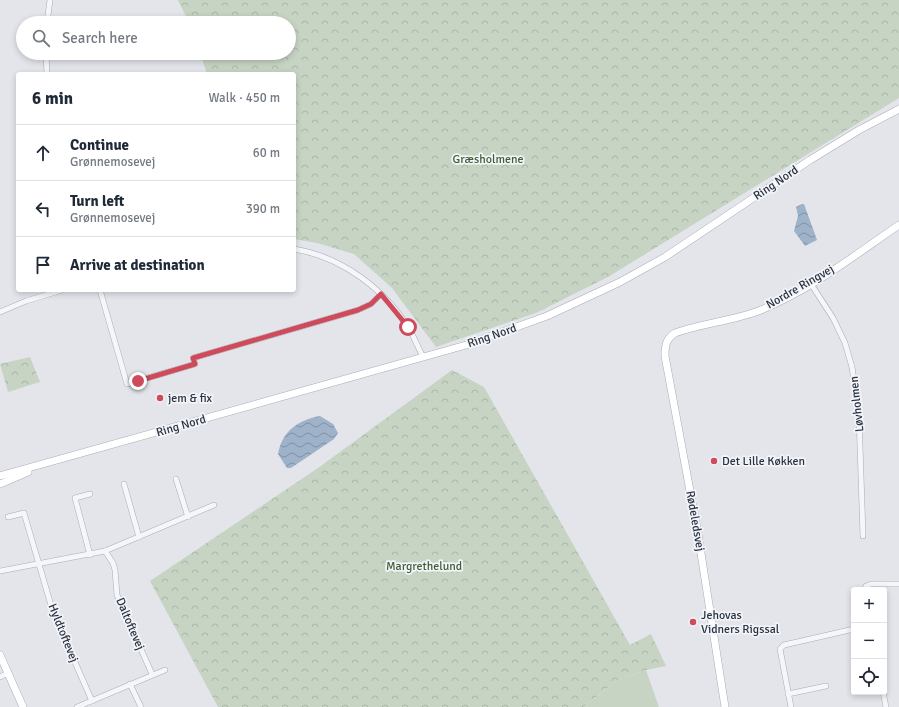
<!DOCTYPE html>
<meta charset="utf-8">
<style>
:root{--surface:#fff;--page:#f2f2f3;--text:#1f2937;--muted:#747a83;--line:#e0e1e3}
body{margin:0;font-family:Signika,sans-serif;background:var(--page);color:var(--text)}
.controls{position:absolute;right:12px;bottom:12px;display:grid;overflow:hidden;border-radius:4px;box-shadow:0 2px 6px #0003}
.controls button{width:36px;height:36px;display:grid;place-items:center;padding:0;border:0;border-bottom:1px solid var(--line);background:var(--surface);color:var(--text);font:20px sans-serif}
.stop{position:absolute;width:12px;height:12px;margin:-9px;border:3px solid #cd4b5a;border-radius:50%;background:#fff}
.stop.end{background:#cd4b5a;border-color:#fff;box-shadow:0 1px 4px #0008}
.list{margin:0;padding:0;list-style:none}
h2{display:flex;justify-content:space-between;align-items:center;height:52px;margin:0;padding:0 16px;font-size:17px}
h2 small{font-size:13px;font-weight:400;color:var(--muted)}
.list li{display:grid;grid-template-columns:26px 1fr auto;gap:12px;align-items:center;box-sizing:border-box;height:56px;padding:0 16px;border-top:1px solid var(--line)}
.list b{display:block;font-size:15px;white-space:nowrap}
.list p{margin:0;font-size:13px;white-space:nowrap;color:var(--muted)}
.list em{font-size:13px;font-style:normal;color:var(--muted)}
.icon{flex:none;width:22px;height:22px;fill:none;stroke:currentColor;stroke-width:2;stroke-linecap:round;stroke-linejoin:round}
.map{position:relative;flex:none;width:899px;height:707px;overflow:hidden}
.search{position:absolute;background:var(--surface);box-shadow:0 2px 6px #0003;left:16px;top:16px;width:280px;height:44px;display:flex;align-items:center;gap:10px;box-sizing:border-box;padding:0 14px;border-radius:22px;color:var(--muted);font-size:15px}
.panel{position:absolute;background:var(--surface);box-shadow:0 2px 6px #0003;left:16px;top:72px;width:280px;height:220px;border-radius:4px}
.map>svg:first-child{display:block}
</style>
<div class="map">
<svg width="899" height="707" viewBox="0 0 899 707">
<defs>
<pattern id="forest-crowns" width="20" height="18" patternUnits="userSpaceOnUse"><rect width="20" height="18" fill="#c7d4c4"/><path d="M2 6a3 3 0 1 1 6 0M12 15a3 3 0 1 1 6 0" fill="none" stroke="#abb6aa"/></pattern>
<pattern id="water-waves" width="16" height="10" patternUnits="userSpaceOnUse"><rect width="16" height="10" fill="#9eb2ca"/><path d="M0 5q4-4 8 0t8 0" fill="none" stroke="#8191a6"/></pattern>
</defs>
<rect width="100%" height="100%" fill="#e3e5eb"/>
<path fill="#c7d4c4" d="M 646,670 L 659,707 L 583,707 L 618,680 Z"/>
<g fill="url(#forest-crowns)">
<path d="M 178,0 L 899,0 L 899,98 L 608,277 L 536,313 L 436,347 L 392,288 L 354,254 L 317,243 L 294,239 L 294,74 L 207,74 L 200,53 L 289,53 L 289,23 L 189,23 Z"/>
<path d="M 30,357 L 40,382 L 8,392 L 0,364 Z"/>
<path d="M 452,370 L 484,387 L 630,645 L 651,634 L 666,666 L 646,670 L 618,680 L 583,707 L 218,707 L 150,581 L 318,468 Z"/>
</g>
<g fill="url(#water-waves)">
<path d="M 802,204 L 804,204 L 817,240 L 805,246 L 794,231 L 798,216 L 796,207 Z"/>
<path d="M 320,416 L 333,424 L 338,433 L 334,439 L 291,468 L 287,468 L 278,454 C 282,431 298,420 320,416 Z"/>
</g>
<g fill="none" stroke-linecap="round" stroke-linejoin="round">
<defs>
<g id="street">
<path d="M 47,23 L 50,0"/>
<path d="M 46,53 L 47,74"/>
<path d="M 294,249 C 343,257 386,290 411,332 C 415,340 419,349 423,357"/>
<path d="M 811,284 L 833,318 L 845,343 L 852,367 L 859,415 L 863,536"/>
<path d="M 100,290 L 127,384 L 195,364 L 193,358 L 358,310 L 371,304 L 381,294"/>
<path d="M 0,312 L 26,301 L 62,290"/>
<path d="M 176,479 L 188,517"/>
<path d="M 124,484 L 139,537"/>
<path d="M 90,494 L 75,498 L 90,555"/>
<path d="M 8,517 L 24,513 L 53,612 L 92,701"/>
<path d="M 105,551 L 113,563 L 115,570 L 117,595 L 152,674"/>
<path d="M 0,571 L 105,551 L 214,505"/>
<path d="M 864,590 L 866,586 L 871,584 L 899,584"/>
<path d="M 0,677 L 8,673"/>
<path d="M 130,684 L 141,707"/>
<path d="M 883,692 L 886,707"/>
<path d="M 788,694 L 826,686"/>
<path d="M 77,707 L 165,670"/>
<path d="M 791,707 L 780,649 L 784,645 L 854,629"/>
</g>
<g id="secondary">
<path d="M 0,476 L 466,345 L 547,316 L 620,282 L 665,257 L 810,160 L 859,130 L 899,109"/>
<path d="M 0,484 L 28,472"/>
<path d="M 0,655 L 23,707"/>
<path d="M 725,707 L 698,534 L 665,356 C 665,345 666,339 675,333 C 703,323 733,321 761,310 C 810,290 855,255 899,225"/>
</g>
</defs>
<use href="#street" stroke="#a8acb5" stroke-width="6"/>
<use href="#secondary" stroke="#a8acb5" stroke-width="8"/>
<use href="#street" stroke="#f5f6f9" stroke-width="5"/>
<use href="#secondary" stroke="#fff" stroke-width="7"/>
</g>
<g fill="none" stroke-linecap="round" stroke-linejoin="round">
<path stroke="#cd4b5a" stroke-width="5" d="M 138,381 L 195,364 L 193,358 L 358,310 L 371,304 L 381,294 L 408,327"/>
</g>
<g fill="#cd4b5a" stroke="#f2f4f8" stroke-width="1.5">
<circle cx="160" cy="398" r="4"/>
<circle cx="714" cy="461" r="4"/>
<circle cx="693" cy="622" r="4"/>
</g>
<g text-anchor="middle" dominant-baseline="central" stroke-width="3.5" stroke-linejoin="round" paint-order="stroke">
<g font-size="12" fill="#3e5e38" stroke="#f2f4f8">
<text x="488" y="159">Græsholmene</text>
<text x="424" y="566">Margrethelund</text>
</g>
<g font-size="12" fill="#2b3343" stroke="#f2f4f8">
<text transform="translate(776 183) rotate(-34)">Ring Nord</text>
<text transform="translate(800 287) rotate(-30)">Nordre Ringvej</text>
<text transform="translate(492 336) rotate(-19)">Ring Nord</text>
<text transform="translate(857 404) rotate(-96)">Løvholmen</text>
<text transform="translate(181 426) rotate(-16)">Ring Nord</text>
<text transform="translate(695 521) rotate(80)">Rødeledsvej</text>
<text transform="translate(130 624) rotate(67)">Daltoftevej</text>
<text transform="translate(63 633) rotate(68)">Hyldtoftevej</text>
</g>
<g font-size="12" fill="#2b3343" stroke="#f2f4f8" text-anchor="start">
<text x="168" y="398">jem &amp; fix</text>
<text x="722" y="461">Det Lille Køkken</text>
<text x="701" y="615">Jehovas<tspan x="701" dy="14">Vidners Rigssal</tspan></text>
</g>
</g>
</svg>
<div class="controls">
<button>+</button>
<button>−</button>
<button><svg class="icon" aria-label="locate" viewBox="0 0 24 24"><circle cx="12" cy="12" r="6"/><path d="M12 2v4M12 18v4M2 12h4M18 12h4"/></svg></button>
</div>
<div class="stop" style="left:408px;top:327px"></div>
<div class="stop end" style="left:138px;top:381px"></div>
<div class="search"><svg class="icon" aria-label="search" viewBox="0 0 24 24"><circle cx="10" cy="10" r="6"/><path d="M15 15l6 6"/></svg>Search here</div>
<section class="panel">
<h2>6 min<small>Walk · 450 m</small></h2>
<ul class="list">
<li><svg class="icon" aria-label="ahead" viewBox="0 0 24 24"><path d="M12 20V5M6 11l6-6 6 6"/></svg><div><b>Continue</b><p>Grønnemosevej</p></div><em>60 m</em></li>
<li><svg class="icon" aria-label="left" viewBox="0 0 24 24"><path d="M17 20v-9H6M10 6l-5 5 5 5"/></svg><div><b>Turn left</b><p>Grønnemosevej</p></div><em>390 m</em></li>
<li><svg class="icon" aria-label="arrive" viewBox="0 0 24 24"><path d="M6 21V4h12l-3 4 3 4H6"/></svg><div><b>Arrive at destination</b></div></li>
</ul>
</section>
</div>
